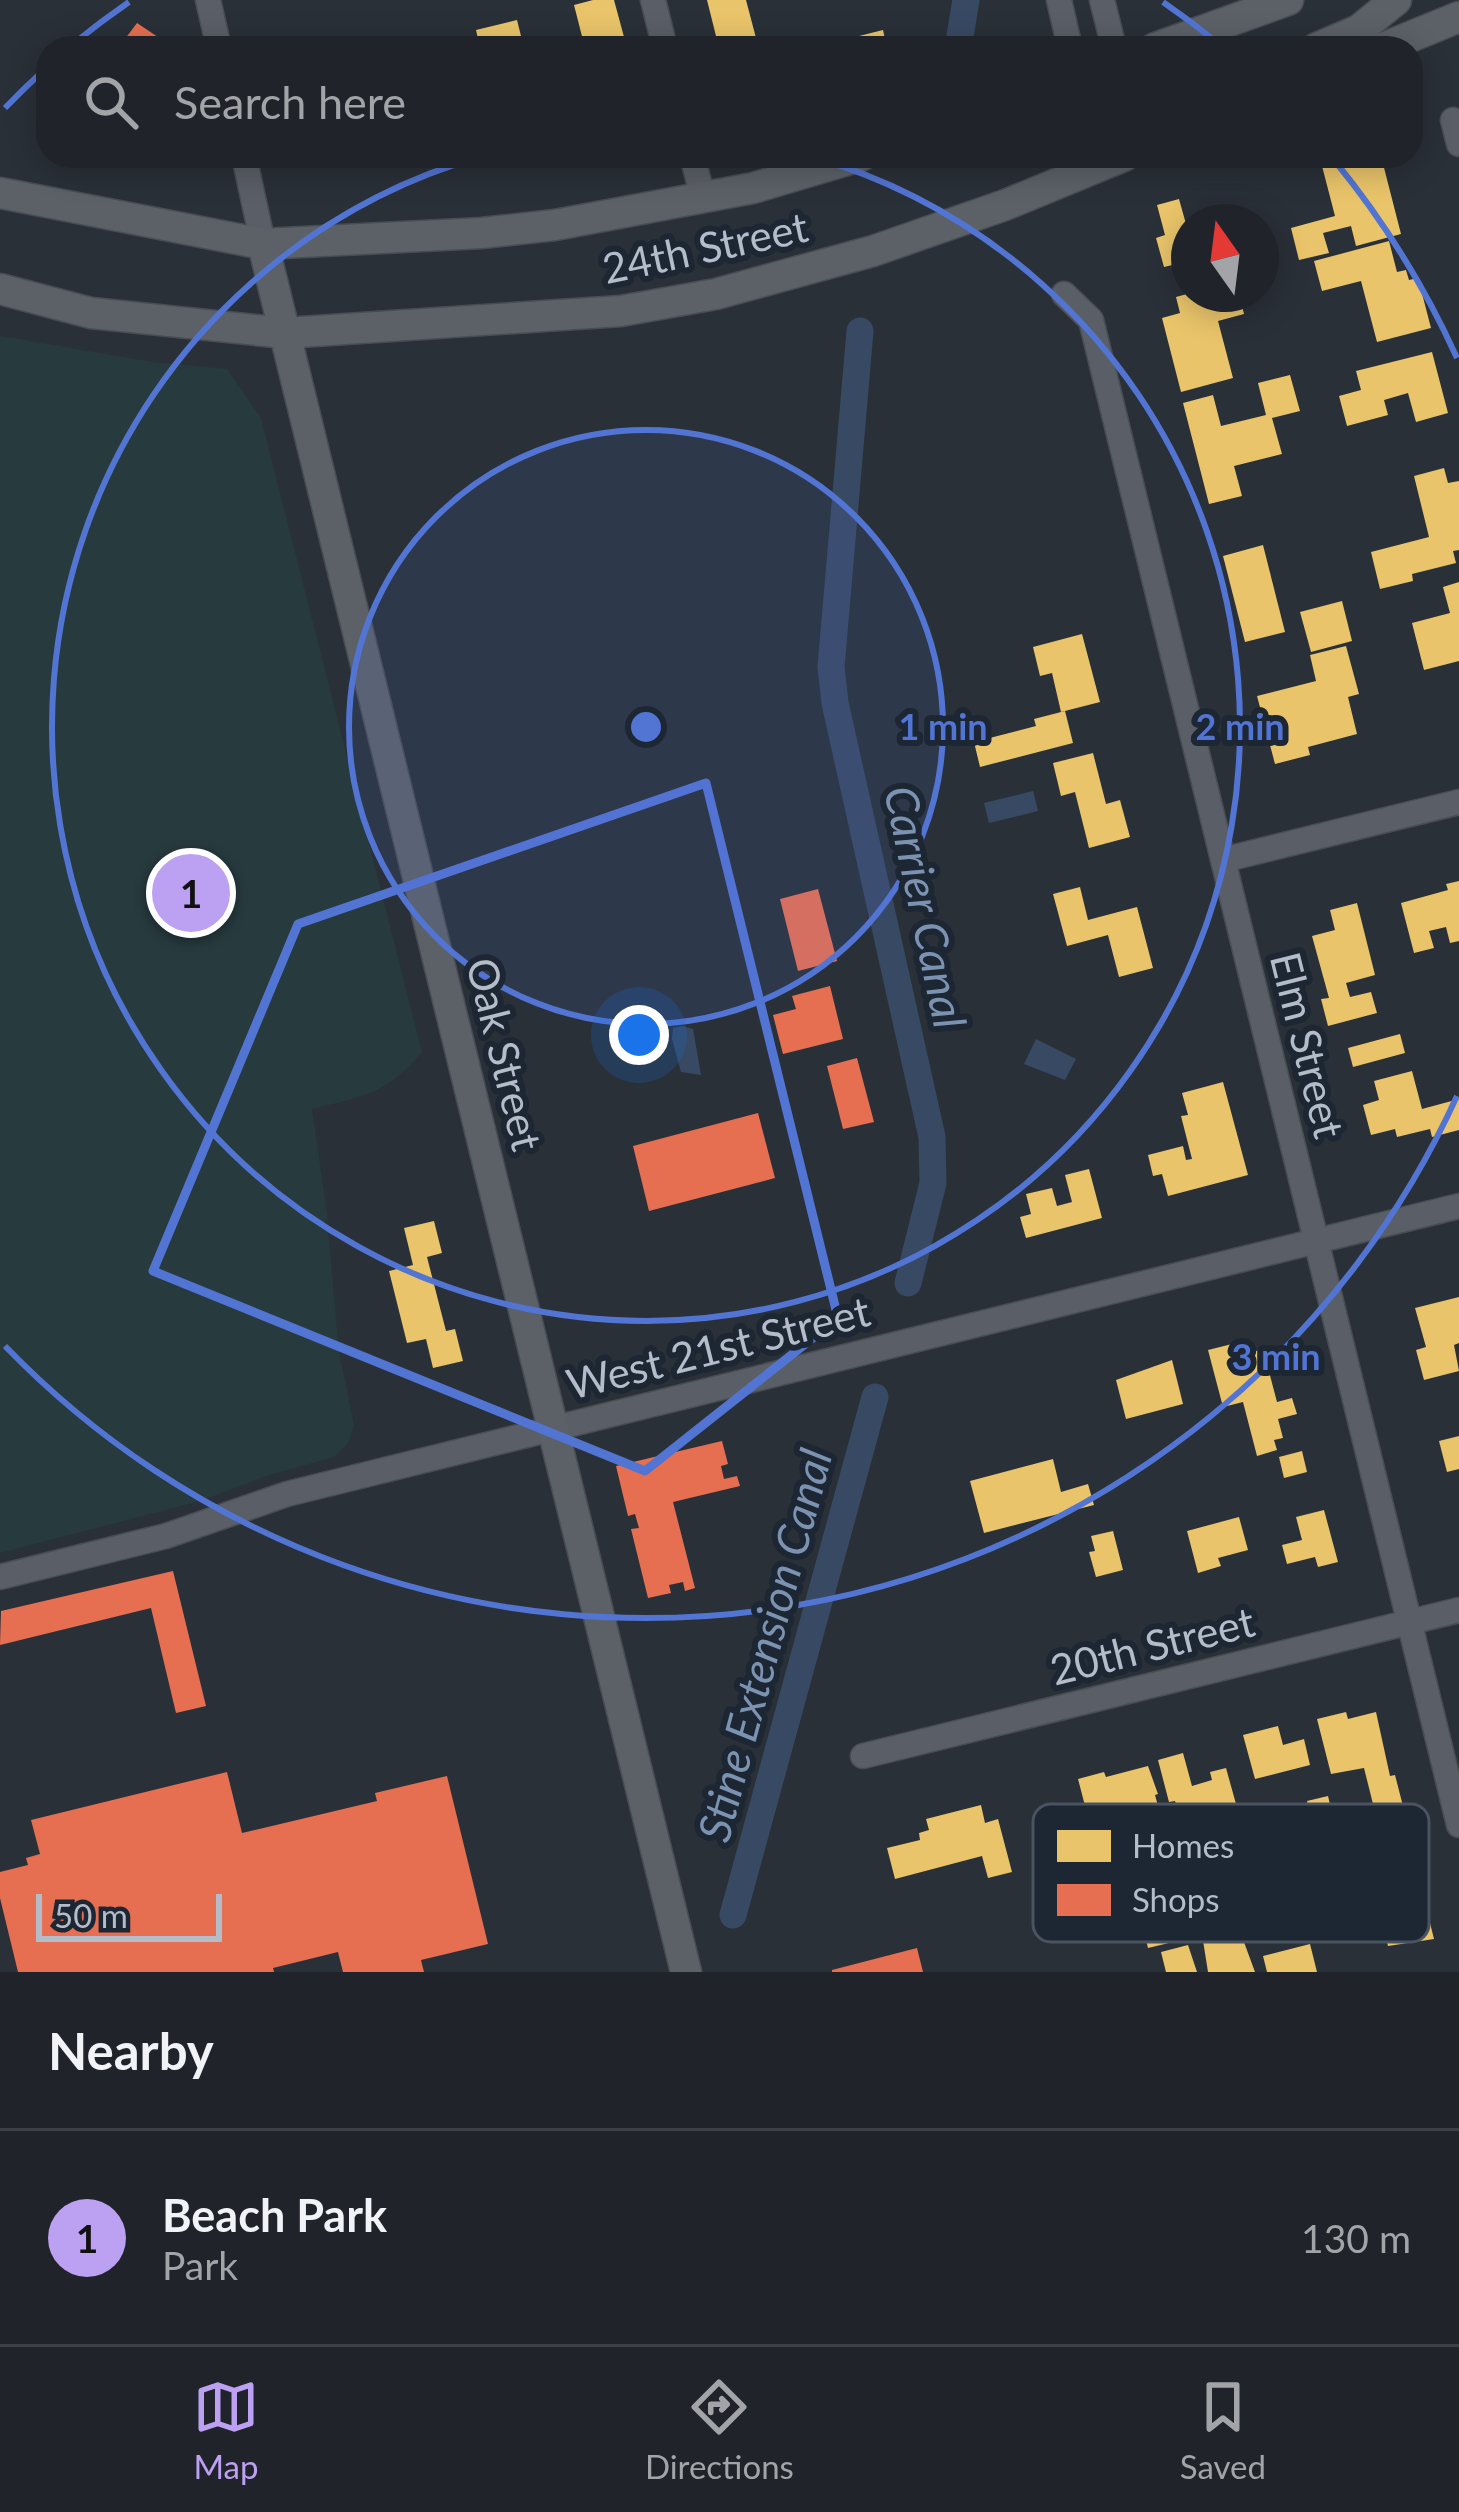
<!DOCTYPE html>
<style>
:root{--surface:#20242a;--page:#2d3036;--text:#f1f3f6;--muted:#a2a4a8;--line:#3d4147;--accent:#bca0f2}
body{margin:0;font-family:Lato,sans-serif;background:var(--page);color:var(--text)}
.compass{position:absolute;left:1171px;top:204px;width:108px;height:108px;border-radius:50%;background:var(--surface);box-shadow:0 6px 30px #0003;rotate:346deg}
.scale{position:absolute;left:36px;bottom:30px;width:186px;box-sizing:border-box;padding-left:12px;border:6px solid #b4bcc9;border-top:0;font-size:33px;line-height:42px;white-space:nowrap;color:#b4bcc9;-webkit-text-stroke:9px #1d2633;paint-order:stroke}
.you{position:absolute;left:639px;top:1035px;width:42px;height:42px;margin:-30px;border:9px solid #fff;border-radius:50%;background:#1a73e8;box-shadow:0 0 0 18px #1a73e833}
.badge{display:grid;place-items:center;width:78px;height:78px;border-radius:50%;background:var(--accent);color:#111;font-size:39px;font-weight:700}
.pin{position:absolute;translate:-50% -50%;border:6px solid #fff;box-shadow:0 3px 12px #0006}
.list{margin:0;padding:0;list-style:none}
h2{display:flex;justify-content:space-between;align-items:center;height:156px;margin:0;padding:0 48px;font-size:51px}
h2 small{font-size:39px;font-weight:400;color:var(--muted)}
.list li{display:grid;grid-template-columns:78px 1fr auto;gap:36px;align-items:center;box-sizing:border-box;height:216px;padding:0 48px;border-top:3px solid var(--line)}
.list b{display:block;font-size:45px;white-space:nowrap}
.list p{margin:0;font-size:39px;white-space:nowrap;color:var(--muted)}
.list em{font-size:39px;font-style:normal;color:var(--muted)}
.icon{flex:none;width:66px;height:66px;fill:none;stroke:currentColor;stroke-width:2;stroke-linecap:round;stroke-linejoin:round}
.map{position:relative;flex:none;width:1459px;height:1972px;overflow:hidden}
.search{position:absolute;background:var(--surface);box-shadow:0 6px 30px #0003;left:36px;right:36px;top:36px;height:132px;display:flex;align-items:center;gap:30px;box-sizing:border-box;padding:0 42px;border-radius:36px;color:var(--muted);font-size:45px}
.sheet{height:372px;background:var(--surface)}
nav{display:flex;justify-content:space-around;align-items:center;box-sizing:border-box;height:168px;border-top:3px solid var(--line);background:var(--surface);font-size:33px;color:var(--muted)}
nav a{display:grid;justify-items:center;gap:6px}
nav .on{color:var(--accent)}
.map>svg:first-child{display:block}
</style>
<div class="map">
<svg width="1459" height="1972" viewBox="0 0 1459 1972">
<rect width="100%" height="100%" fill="#2a3038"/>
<path fill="#273a3e" d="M 0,336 L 153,362 L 227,369 L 261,418 L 422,1052 C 388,1094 361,1097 312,1109 L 328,1220 L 324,1223 L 328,1230 L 339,1352 L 354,1425 L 348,1443 L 334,1457 L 269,1475 L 200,1501 L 0,1553 Z"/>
<g fill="#384963">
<path d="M 1033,791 L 1038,811 L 989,823 L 984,803 Z"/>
<path d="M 682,1026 L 693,1029 L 701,1075 L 681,1072 L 672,1039 L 673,1028 Z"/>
<path d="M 1036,1039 L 1076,1059 L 1065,1080 L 1024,1064 Z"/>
</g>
<g fill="#e9c46a">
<path d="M 593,0 L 614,0 L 627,48 L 585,48 L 574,5 Z"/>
<path d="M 707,0 L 746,0 L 756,38 L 719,48 Z"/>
<path d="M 517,20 L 524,48 L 480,48 L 476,30 Z"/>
<path d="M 883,30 L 887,48 L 819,48 L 819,46 Z"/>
<path d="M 1360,156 L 1381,156 L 1401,234 L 1356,246 L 1351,226 L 1323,233 L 1329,253 L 1299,260 L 1291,228 L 1335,216 L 1322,166 Z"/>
<path d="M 1179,199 L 1186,224 L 1189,224 L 1189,261 L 1164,267 L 1156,238 L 1165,235 L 1157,205 Z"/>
<path d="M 1389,241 L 1397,272 L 1406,270 L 1409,280 L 1418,278 L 1431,328 L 1377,342 L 1361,281 L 1322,291 L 1314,261 Z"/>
<path d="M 1187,294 L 1239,294 L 1244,314 L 1218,321 L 1233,378 L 1181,392 L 1162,318 L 1180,313 L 1176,297 Z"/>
<path d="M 1432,352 L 1448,413 L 1416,422 L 1408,393 L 1384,400 L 1388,415 L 1347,426 L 1339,396 L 1361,390 L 1356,371 Z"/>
<path d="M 1290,375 L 1300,411 L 1272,418 L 1282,454 L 1234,466 L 1242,496 L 1209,504 L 1183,403 L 1213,395 L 1221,426 L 1266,415 L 1258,383 Z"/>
<path d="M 1444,468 L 1448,483 L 1459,481 L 1459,550 L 1453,551 L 1456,563 L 1412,574 L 1413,581 L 1380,589 L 1371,552 L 1429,537 L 1414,476 Z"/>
<path d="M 1263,545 L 1285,632 L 1245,642 L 1223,556 Z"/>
<path d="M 1459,582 L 1459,661 L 1424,670 L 1412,623 L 1450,613 L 1443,587 Z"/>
<path d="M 1342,601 L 1352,641 L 1311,652 L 1300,612 Z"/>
<path d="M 1082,634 L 1100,702 L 1061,712 L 1052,673 L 1040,676 L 1033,647 Z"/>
<path d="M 1346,646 L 1359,694 L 1348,697 L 1357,734 L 1308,747 L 1310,755 L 1275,764 L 1257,696 L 1316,681 L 1310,655 Z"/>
<path d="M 1065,711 L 1073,743 L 980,767 L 974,742 L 1036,726 L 1034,719 Z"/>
<path d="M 1093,753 L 1106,804 L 1120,800 L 1130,837 L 1089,848 L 1075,792 L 1061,796 L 1053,763 Z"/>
<path d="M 1459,881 L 1459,941 L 1450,943 L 1446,927 L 1429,931 L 1434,948 L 1414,953 L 1401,903 L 1448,890 L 1446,884 Z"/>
<path d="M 1080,887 L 1088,920 L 1137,907 L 1153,968 L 1119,977 L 1108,935 L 1067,946 L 1053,894 Z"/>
<path d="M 1357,903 L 1375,975 L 1346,983 L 1350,997 L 1371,992 L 1377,1013 L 1328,1026 L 1321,999 L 1329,998 L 1312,936 L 1335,930 L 1330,910 Z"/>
<path d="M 1400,1034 L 1405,1053 L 1353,1067 L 1348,1048 Z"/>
<path d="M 1412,1071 L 1422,1109 L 1459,1099 L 1459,1130 L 1432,1137 L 1430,1129 L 1397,1137 L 1395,1129 L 1371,1135 L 1363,1105 L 1379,1100 L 1374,1081 Z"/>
<path d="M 1223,1082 L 1248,1175 L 1168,1196 L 1162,1174 L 1153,1176 L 1148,1155 L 1183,1146 L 1186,1160 L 1192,1159 L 1181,1116 L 1188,1115 L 1182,1093 Z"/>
<path d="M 1089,1169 L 1102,1218 L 1026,1238 L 1020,1217 L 1031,1214 L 1026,1194 L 1052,1188 L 1057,1206 L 1072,1202 L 1065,1175 Z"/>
<path d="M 434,1221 L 442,1253 L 427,1257 L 446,1331 L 455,1329 L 463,1361 L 433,1368 L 426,1339 L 407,1343 L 389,1271 L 413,1265 L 404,1228 Z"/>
<path d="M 1459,1297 L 1459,1343 L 1454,1345 L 1459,1371 L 1424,1380 L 1416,1350 L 1426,1347 L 1415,1308 Z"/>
<path d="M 1232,1344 L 1235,1357 L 1263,1349 L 1277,1402 L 1292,1398 L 1297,1414 L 1278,1419 L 1283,1438 L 1274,1440 L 1277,1450 L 1257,1456 L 1243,1402 L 1223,1407 L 1208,1350 Z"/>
<path d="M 1172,1360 L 1183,1404 L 1126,1419 L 1116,1380 Z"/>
<path d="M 1459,1436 L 1459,1469 L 1447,1472 L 1439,1441 Z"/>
<path d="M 1302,1451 L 1307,1472 L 1284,1478 L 1279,1457 Z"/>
<path d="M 1053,1459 L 1061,1492 L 1088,1484 L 1094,1505 L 984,1533 L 970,1481 Z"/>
<path d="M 1324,1510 L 1338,1562 L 1318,1567 L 1315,1557 L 1287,1564 L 1282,1545 L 1302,1540 L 1296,1517 Z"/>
<path d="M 1239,1517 L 1248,1550 L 1218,1558 L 1221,1566 L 1198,1573 L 1187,1531 Z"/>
<path d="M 1113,1531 L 1123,1570 L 1096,1577 L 1089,1552 L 1095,1551 L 1091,1536 Z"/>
<path d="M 1346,1712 L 1348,1719 L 1376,1712 L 1390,1776 L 1395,1775 L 1403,1806 L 1375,1812 L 1364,1768 L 1331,1774 L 1317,1719 Z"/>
<path d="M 1278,1726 L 1283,1745 L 1304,1739 L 1310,1765 L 1255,1779 L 1243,1735 Z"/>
<path d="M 1183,1753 L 1192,1786 L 1212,1780 L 1210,1772 L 1226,1768 L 1241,1822 L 1185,1837 L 1175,1801 L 1169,1802 L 1158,1760 Z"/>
<path d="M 1148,1766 L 1158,1794 L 1155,1795 L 1163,1824 L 1095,1844 L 1078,1779 L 1104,1772 L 1106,1777 Z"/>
<path d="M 1328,1796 L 1335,1825 L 1314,1830 L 1307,1801 Z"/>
<path d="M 981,1805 L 985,1823 L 998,1819 L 1012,1872 L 988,1878 L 982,1856 L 895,1879 L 887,1848 L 920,1840 L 919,1833 L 929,1830 L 926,1819 Z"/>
<path d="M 1395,1883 L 1398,1893 L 1421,1887 L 1434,1939 L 1388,1946 L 1373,1889 Z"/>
<path d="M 1223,1902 L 1229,1925 L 1237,1923 L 1255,1972 L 1208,1972 L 1198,1909 Z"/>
<path d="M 1166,1915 L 1173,1942 L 1148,1948 L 1141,1921 Z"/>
<path d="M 1310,1944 L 1317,1972 L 1267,1972 L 1263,1956 Z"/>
<path d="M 1188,1945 L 1197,1972 L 1166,1972 L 1161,1952 Z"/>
</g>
<g fill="#e76f51">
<path d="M 137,23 L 164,41 L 159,48 L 139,48 L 125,39 Z"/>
<path d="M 818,889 L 837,961 L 798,971 L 780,899 Z"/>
<path d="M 830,986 L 843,1039 L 783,1054 L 773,1015 L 796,1009 L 792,996 Z"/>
<path d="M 857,1058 L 874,1122 L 843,1129 L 827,1066 Z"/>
<path d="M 758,1113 L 775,1178 L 649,1211 L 633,1146 Z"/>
<path d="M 722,1441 L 728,1464 L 721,1466 L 724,1479 L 737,1476 L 740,1486 L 673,1502 L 695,1588 L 685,1591 L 683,1582 L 669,1585 L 671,1593 L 648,1598 L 631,1529 L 639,1528 L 635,1514 L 628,1516 L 616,1466 Z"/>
<path d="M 173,1571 L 206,1706 L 176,1713 L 151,1608 L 0,1645 L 1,1611 Z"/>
<path d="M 227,1772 L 242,1833 L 377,1801 L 375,1793 L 447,1776 L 488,1944 L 421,1960 L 424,1972 L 343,1972 L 338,1952 L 273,1968 L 274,1972 L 18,1972 L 0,1898 L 0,1872 L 28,1865 L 26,1858 L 40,1854 L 31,1820 Z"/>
<path d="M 917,1948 L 923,1972 L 832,1972 L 832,1970 Z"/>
</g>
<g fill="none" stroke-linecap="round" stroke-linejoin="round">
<g stroke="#384963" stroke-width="27">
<path d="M 958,48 L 966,0"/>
<path d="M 860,331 L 831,667 L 835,703 L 932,1137 L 933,1183 L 908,1283"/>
<path d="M 733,1915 L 875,1397"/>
</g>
<defs>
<g id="minor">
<path d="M 208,0 L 219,48"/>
<path d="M 653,0 L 665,48"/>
<path d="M 1059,0 L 1070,48"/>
<path d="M 1102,0 L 1114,48"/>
<path d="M 1453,120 L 1459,144"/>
<path d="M 244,156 L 263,244"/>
<path d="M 692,156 L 703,197"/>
<path d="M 1064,294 L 1091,320 L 1459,1825"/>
<path d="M 1223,860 L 1459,802"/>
<path d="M 0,1577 L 166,1536 L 287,1494 L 1459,1206"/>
<path d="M 863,1756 L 1459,1610"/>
</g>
<g id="major">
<path d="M 1155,48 L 1288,0"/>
<path d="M 1317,48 L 1359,30 L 1396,0"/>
<path d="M 1383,48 L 1459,17"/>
<path d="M 0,193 L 263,244 L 482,233 L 555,225 L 753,188 L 861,156"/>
<path d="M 263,244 L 686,1972"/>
<path d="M 0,289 L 91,313 L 285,333 L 621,311 L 716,294 L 873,251 L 1005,205 L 1124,156"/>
</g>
</defs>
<use href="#minor" stroke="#484c53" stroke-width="27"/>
<use href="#major" stroke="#484c55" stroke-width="33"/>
<use href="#minor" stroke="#5a5e66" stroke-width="24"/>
<use href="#major" stroke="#5c6168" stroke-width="30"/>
</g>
<path fill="none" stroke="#5274d3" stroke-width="9" stroke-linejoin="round" d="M 706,783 L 838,1318 L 645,1471 L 153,1271 L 298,924 Z"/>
<circle cx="646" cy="727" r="297" fill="#5274d3" fill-opacity=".12"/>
<g fill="none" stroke="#5274d3" stroke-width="6">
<circle cx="646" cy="727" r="297"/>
<path d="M810 156A594 594 0 1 1 482 156"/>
<path d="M1457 1096A891 891 0 0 1 5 1346M5 108A891 891 0 0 1 44 70M73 44A891 891 0 0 1 129 2M1163 2A891 891 0 0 1 1219 44M1334 160A891 891 0 0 1 1457 358"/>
</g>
<g text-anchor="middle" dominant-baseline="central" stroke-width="12" stroke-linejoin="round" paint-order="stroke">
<g font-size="42" fill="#b4bcc9" stroke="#1d2633">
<text transform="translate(705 247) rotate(-12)">24th Street</text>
<text transform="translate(1308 1045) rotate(76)">Elm Street</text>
<text transform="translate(505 1054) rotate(76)">Oak Street</text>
<text transform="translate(718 1347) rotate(-14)">West 21st Street</text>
<text transform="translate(1152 1645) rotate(-14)">20th Street</text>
</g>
<g font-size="45" font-style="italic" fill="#7c92b1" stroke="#1d2633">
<text transform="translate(926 907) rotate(78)">Carrier Canal</text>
<text transform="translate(764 1645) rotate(-75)">Stine Extension Canal</text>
</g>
</g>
<rect x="1033" y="1804" width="396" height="138" rx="18" fill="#1d2633" stroke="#4a5360" stroke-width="3"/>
<rect x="1057" y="1830" width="54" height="32" fill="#e9c46a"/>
<rect x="1057" y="1884" width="54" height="32" fill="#e76f51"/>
<g font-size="33" fill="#b4bcc9">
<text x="1132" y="1858">Homes</text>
<text x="1132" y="1912">Shops</text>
</g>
<circle cx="646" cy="727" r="18" fill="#5274d3" stroke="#1d2633" stroke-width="6"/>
<g font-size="36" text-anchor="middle" font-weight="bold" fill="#5274d3" stroke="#1d2633" stroke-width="12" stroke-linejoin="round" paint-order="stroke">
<text x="943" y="740">1 min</text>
<text x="1240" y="740">2 min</text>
<text x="1276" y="1370">3 min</text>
</g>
</svg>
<svg class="compass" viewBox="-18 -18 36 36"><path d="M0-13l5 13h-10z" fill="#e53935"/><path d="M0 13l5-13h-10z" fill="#a2a4a8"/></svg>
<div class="scale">50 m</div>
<div class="you"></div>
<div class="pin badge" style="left:191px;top:893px">1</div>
<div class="search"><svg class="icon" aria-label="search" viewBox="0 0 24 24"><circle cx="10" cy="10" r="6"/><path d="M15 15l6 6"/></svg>Search here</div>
</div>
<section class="sheet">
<h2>Nearby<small></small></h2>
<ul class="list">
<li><span class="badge">1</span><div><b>Beach Park</b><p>Park</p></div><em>130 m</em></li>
</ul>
</section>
<nav>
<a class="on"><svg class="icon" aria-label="map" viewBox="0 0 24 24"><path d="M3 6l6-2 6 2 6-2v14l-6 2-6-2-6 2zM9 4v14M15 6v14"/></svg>Map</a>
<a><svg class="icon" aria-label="directions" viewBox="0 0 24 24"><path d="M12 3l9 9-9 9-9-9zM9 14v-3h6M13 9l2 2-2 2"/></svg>Directions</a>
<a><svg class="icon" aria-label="saved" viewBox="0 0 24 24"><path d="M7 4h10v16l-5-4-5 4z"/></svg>Saved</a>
</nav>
